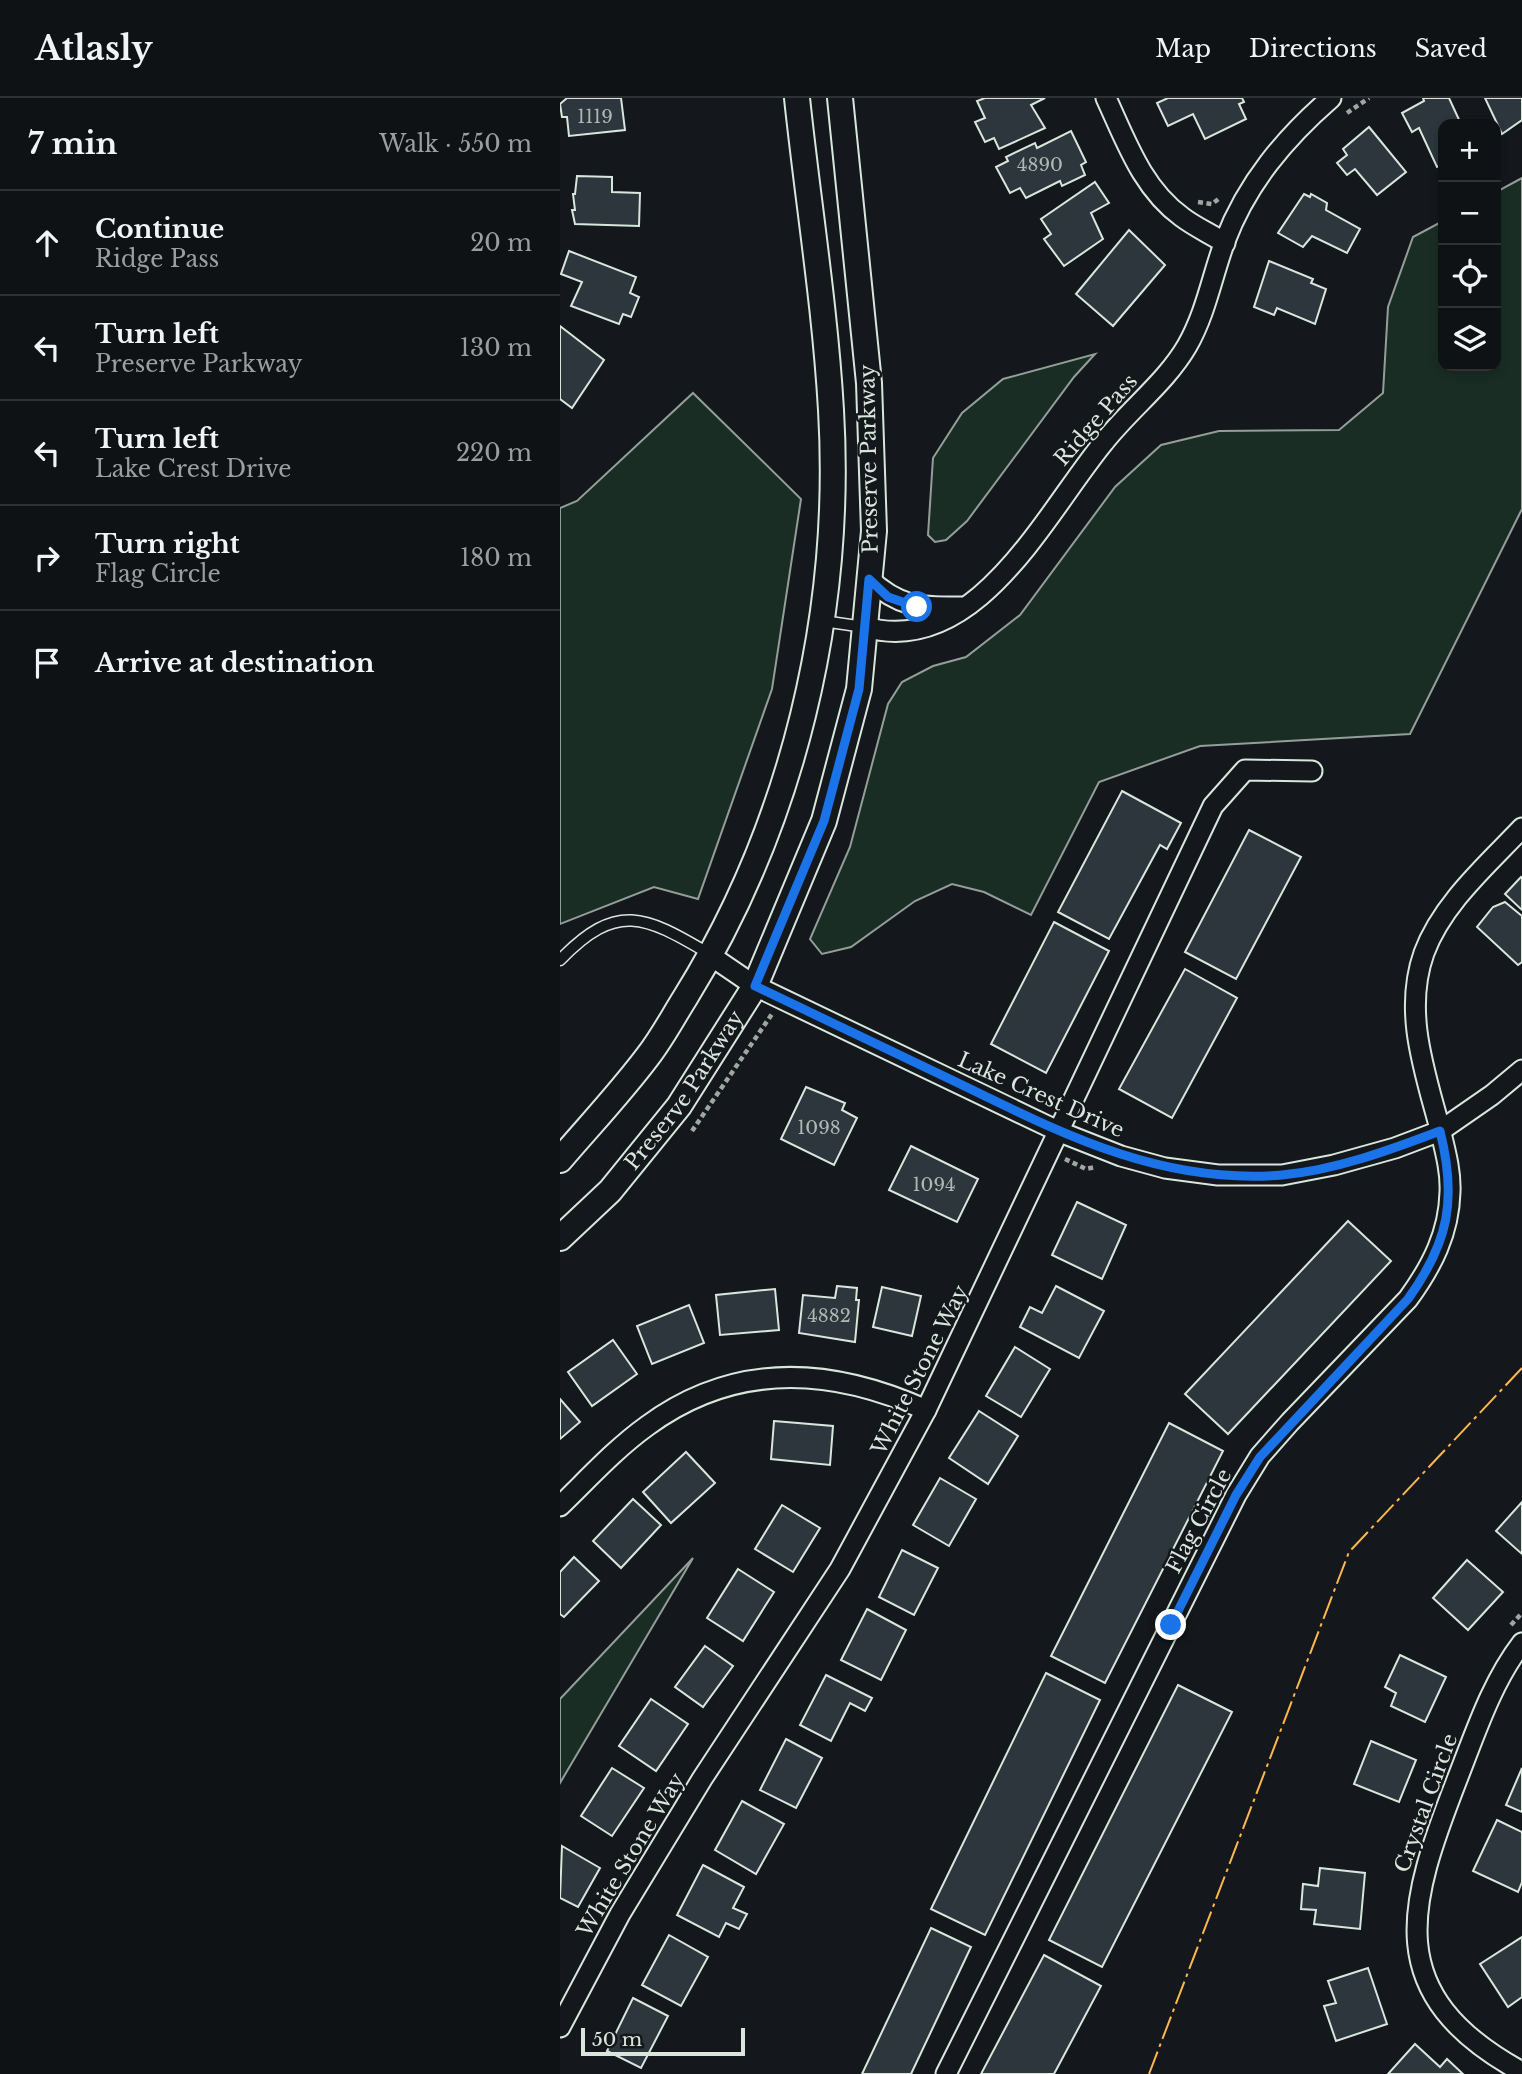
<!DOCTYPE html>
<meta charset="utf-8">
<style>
:root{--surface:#0f1215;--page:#181b1e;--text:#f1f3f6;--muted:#9b9ea0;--line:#2f3234}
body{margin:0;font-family:"Libre Baskerville",serif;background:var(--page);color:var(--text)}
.controls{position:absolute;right:21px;top:21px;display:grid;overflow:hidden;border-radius:14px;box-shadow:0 4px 10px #0003}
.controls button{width:63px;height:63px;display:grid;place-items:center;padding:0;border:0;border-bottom:2px solid var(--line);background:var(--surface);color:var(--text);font:35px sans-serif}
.scale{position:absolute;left:21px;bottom:18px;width:164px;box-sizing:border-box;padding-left:7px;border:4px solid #d8e6dc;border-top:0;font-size:19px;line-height:24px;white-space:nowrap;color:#d8e6dc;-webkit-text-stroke:5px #14181c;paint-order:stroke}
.stop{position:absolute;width:21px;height:21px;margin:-16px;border:5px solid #1a73e8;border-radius:50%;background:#fff}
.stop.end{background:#1a73e8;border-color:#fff;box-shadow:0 2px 7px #0008}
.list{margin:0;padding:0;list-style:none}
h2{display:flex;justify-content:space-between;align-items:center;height:91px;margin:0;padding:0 28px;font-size:30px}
h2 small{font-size:23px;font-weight:400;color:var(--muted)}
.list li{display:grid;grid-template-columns:46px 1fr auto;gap:21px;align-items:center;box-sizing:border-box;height:105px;padding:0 28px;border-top:2px solid var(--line)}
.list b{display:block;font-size:26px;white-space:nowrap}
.list p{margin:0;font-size:23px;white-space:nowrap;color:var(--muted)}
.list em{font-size:23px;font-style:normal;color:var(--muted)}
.icon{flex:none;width:38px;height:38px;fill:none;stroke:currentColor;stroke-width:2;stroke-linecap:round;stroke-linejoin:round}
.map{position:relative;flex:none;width:962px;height:1976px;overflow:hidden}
header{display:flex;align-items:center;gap:42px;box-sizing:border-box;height:98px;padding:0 35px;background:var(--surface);border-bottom:2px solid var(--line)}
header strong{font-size:33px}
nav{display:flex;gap:38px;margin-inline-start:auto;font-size:24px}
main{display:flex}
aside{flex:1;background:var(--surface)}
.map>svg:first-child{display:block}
</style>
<header>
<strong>Atlasly</strong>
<nav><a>Map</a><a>Directions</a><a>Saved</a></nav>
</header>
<main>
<aside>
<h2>7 min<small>Walk · 550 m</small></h2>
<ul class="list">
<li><svg class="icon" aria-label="ahead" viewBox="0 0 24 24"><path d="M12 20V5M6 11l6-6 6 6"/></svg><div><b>Continue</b><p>Ridge Pass</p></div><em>20 m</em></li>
<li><svg class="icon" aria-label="left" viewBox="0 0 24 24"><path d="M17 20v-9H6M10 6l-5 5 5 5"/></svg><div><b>Turn left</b><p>Preserve Parkway</p></div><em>130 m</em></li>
<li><svg class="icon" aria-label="left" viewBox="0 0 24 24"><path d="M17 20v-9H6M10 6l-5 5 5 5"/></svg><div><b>Turn left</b><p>Lake Crest Drive</p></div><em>220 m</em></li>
<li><svg class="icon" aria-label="right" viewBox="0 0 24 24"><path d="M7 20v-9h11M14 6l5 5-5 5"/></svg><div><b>Turn right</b><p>Flag Circle</p></div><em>180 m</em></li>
<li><svg class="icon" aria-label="arrive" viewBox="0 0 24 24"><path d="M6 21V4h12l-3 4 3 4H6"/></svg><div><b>Arrive at destination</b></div></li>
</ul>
</aside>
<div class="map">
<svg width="962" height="1976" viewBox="0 0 962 1976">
<rect width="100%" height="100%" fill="#14181c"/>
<g fill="#1a2d24" stroke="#939e99" stroke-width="2">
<path d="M 962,80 L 962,411 L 850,636 L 640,648 L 539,684 L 471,817 L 424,794 L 392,786 L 355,803 L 291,849 L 262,856 L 250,841 L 290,749 L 328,606 L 342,584 L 373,568 L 406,559 L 460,517 L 555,389 L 601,347 L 659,333 L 779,332 L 823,295 L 828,209 L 853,139 L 883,123 L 883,268 L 936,268 L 936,94 Z"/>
<path d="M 535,256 L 514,279 L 407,423 L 386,442 L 375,444 L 368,437 L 373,360 L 402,315 L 443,281 Z"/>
<path d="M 133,295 L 241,401 L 212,591 L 138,801 L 94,789 L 0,826 L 0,410 L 17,403 Z"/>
<path d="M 133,1460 L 0,1685 L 0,1601 Z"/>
</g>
<g fill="#2c363c" stroke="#d8e6dc" stroke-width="2">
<path d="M 7,0 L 61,0 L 65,32 L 9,38 L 7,19 L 2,19 L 0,6 Z"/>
<path d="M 425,0 L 485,0 L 471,7 L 485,30 L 439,51 L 434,40 L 425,44 L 415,24 L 425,20 L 417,3 Z"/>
<path d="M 608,0 L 682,0 L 684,4 L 679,6 L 686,21 L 645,41 L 633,16 L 608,28 L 597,5 Z"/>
<path d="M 863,0 L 889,0 L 901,26 L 883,26 L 883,66 L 877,69 L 859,30 L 852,34 L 842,15 L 864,3 Z"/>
<path d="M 925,0 L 962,0 L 962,22 L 942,36 Z"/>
<path d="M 809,29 L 846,74 L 817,97 L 795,71 L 787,77 L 777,65 L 787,57 L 783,51 Z"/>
<path d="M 511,33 L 526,64 L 521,67 L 525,77 L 502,88 L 500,83 L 466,100 L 460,90 L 450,95 L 436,69 L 448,63 L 446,59 L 475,45 L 477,50 Z"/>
<path d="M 17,78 L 52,79 L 52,94 L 80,95 L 79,128 L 15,126 L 12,112 L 15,112 L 13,96 L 15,96 Z"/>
<path d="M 535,84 L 549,105 L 531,115 L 543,141 L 504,168 L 484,141 L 491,136 L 481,121 Z"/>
<path d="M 744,96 L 750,99 L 751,96 L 767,105 L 766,112 L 800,131 L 787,155 L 752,138 L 743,149 L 718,135 Z"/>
<path d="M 569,132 L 605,167 L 553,228 L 516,196 Z"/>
<path d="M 9,153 L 76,179 L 70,195 L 79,199 L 71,219 L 63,216 L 59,226 L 11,208 L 22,184 L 1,176 Z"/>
<path d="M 709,163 L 753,181 L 751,185 L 766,191 L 755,226 L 717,210 L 714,217 L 694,209 Z"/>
<path d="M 0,228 L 44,262 L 12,310 L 0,301 Z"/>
<path d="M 562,693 L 621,725 L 607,751 L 600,747 L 549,841 L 498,814 Z"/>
<path d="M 689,732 L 741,759 L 676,881 L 625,854 Z"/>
<path d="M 961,779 L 962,780 L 962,812 L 945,796 Z"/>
<path d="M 945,804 L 962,818 L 962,864 L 958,867 L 917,829 L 933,809 Z"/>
<path d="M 494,824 L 549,853 L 486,975 L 431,946 Z"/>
<path d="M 625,871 L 677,900 L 612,1020 L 559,991 Z"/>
<path d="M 246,989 L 285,1005 L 282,1012 L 297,1020 L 274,1067 L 221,1041 Z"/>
<path d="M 351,1048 L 418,1081 L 397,1124 L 329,1092 Z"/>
<path d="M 517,1104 L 566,1127 L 542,1181 L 492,1157 Z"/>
<path d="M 788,1123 L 831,1163 L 668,1336 L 625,1296 Z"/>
<path d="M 277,1188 L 297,1190 L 296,1202 L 299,1202 L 295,1244 L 239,1235 L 243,1197 L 275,1200 Z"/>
<path d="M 496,1188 L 544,1213 L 519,1260 L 460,1229 L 470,1209 L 482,1215 Z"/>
<path d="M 322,1189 L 361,1198 L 352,1238 L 313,1229 Z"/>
<path d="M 215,1191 L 219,1232 L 160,1237 L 156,1197 Z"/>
<path d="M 129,1207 L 144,1245 L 92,1266 L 77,1228 Z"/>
<path d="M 53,1242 L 77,1276 L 32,1308 L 8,1274 Z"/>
<path d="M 455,1249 L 490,1271 L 461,1319 L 426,1298 Z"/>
<path d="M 0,1301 L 20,1324 L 0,1341 Z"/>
<path d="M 419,1313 L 458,1338 L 428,1386 L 389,1360 Z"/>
<path d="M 214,1323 L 273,1328 L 270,1367 L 211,1361 Z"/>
<path d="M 609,1325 L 663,1353 L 545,1585 L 491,1558 Z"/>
<path d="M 126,1354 L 155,1385 L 111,1425 L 83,1394 Z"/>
<path d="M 380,1380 L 416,1401 L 389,1448 L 353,1427 Z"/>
<path d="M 73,1401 L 101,1427 L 61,1470 L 33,1443 Z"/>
<path d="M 962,1404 L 962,1456 L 936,1433 Z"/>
<path d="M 222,1407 L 260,1430 L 233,1474 L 195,1451 Z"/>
<path d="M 342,1452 L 378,1470 L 354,1517 L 319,1499 Z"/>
<path d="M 14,1459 L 39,1483 L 4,1519 L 0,1516 L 0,1474 Z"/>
<path d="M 907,1462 L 943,1494 L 908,1532 L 873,1500 Z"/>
<path d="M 178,1471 L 214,1494 L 183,1543 L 147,1520 Z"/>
<path d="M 307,1511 L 346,1532 L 321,1582 L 281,1562 Z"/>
<path d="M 145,1548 L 173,1568 L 143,1609 L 115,1589 Z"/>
<path d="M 840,1557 L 886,1579 L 865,1624 L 831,1608 L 836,1595 L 825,1589 Z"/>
<path d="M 486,1575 L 540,1602 L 425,1837 L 371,1811 Z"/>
<path d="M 266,1577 L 312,1600 L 305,1613 L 290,1605 L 271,1643 L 240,1627 Z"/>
<path d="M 618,1587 L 672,1614 L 542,1869 L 489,1842 Z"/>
<path d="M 91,1601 L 128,1626 L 96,1673 L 59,1648 Z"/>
<path d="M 226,1641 L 262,1660 L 236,1710 L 200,1692 Z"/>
<path d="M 811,1643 L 856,1662 L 839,1704 L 794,1686 Z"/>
<path d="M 52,1670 L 84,1690 L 52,1738 L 21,1718 Z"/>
<path d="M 962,1670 L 962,1714 L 946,1707 Z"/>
<path d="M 182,1703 L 224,1726 L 196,1776 L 155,1752 Z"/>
<path d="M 937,1722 L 962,1734 L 962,1784 L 958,1794 L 913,1773 Z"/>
<path d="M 2,1748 L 40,1770 L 18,1809 L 0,1800 Z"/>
<path d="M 143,1767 L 184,1789 L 173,1810 L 187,1816 L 179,1831 L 166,1825 L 159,1839 L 117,1817 Z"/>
<path d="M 760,1770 L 805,1775 L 800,1831 L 754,1826 L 756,1812 L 741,1811 L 743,1786 L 758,1788 Z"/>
<path d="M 371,1830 L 411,1849 L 351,1976 L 302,1976 Z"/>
<path d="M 109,1837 L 148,1859 L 121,1908 L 82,1887 Z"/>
<path d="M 962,1839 L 962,1899 L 948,1909 L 920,1866 Z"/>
<path d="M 484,1857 L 541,1888 L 494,1976 L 421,1976 Z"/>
<path d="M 808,1870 L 827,1926 L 776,1943 L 764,1908 L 776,1905 L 768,1883 Z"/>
<path d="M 73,1900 L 108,1918 L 81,1970 L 47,1953 Z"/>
<path d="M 855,1946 L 880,1969 L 887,1961 L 903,1976 L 828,1976 Z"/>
</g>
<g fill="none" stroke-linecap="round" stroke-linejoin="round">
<defs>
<g id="service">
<path d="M 263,523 L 304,529"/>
<path d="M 0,862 C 57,803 85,818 148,855"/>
</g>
<g id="minor">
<path d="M 546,0 C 566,43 582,90 622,119 C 635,129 651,136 665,145"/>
<path d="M 309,481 C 340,510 360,509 401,509"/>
<path d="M 305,529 C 416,561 486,414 544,344 C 570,311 606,284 627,248 C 646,215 652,178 665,143 C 687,85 725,40 771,0"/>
<path d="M 151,858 L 195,888 L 500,1034 L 561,1058 L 605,1070 L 658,1077 L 722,1077 L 774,1067 L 835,1050 L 880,1033 L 932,997 L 962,972"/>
<path d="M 0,1408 C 28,1381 55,1351 87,1328 C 175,1263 271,1269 366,1312"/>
<path d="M 962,1545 C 932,1584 916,1633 898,1679 C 848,1807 819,1896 962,1974"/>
<path d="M 0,1929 L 60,1816 L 142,1681 L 280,1471 L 366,1312 L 653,708 L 685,672 L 752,673"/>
<path d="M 386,1976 L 676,1397 L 700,1358 L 730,1324 L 848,1201 C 872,1168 889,1135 890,1094 C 891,1073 885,1052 880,1031 C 865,974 843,914 864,855 C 882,806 927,767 962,730"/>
</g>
<g id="tertiary">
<path d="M 0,1062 C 29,1028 61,994 88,958 C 102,940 113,919 125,900 C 233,726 283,516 271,312 C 265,208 248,104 237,0"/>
<path id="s1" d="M 0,1140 L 50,1093 L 119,1008 L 195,888 L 264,723 L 299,591 L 314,433 L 309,285 L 280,0"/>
</g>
</defs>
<use href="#service" stroke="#d8e6dc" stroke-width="13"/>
<use href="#minor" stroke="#d8e6dc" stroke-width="23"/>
<use href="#tertiary" stroke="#d8e6dc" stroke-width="28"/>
<g stroke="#9da8a2" stroke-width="4.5" stroke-dasharray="5 3.5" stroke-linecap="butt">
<path d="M 787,15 L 809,0"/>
<path d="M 638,104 L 652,106 L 661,99"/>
<path d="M 132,1033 L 212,916"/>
<path d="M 505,1061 L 526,1071 L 536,1069"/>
<path d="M 951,1527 L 962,1515"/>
</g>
<use href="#service" stroke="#14181c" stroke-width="10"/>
<use href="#minor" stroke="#14181c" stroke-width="19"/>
<use href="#tertiary" stroke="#14181c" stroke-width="24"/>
<path stroke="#ffb74d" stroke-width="2" stroke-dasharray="24 5 3.5 5" stroke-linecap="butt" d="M 589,1976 L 789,1454 L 962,1270"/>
</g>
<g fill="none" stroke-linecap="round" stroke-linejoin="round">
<path stroke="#1a73e8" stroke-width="9" d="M 357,509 L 328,499 L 309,481 L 299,591 L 264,723 L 195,888 C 262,920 329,952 396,984 C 501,1035 600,1087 722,1077 C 776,1072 830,1052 880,1033 C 897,1101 889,1144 848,1201 L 700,1359 L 676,1397 L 611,1527"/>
</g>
<g text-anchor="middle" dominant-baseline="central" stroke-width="5" stroke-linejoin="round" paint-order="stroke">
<g font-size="18" fill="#adbab4">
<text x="35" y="19">1119</text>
<text x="480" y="67">4890</text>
<text x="259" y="1030">1098</text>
<text x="374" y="1087">1094</text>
<text x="269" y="1218">4882</text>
</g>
<g font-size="21" fill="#d8e6dc" stroke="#14181c">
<text transform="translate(536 322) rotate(-49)">Ridge Pass</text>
<text transform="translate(309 361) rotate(-91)">Preserve Parkway</text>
<text stroke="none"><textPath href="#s1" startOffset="194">Preserve Parkway</textPath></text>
<text transform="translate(481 997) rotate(24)">Lake Crest Drive</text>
<text transform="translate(360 1272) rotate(-63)">White Stone Way</text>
<text transform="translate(639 1423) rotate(-62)">Flag Circle</text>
<text transform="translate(866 1705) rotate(-70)">Crystal Circle</text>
<text transform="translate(71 1757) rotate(-59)">White Stone Way</text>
</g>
</g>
</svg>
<div class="controls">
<button>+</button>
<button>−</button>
<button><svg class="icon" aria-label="locate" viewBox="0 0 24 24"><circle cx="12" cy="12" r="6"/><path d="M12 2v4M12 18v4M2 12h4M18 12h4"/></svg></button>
<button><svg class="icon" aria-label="layers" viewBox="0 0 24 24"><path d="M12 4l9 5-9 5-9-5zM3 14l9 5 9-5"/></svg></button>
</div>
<div class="scale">50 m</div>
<div class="stop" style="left:357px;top:509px"></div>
<div class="stop end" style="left:611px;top:1527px"></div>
</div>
</main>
